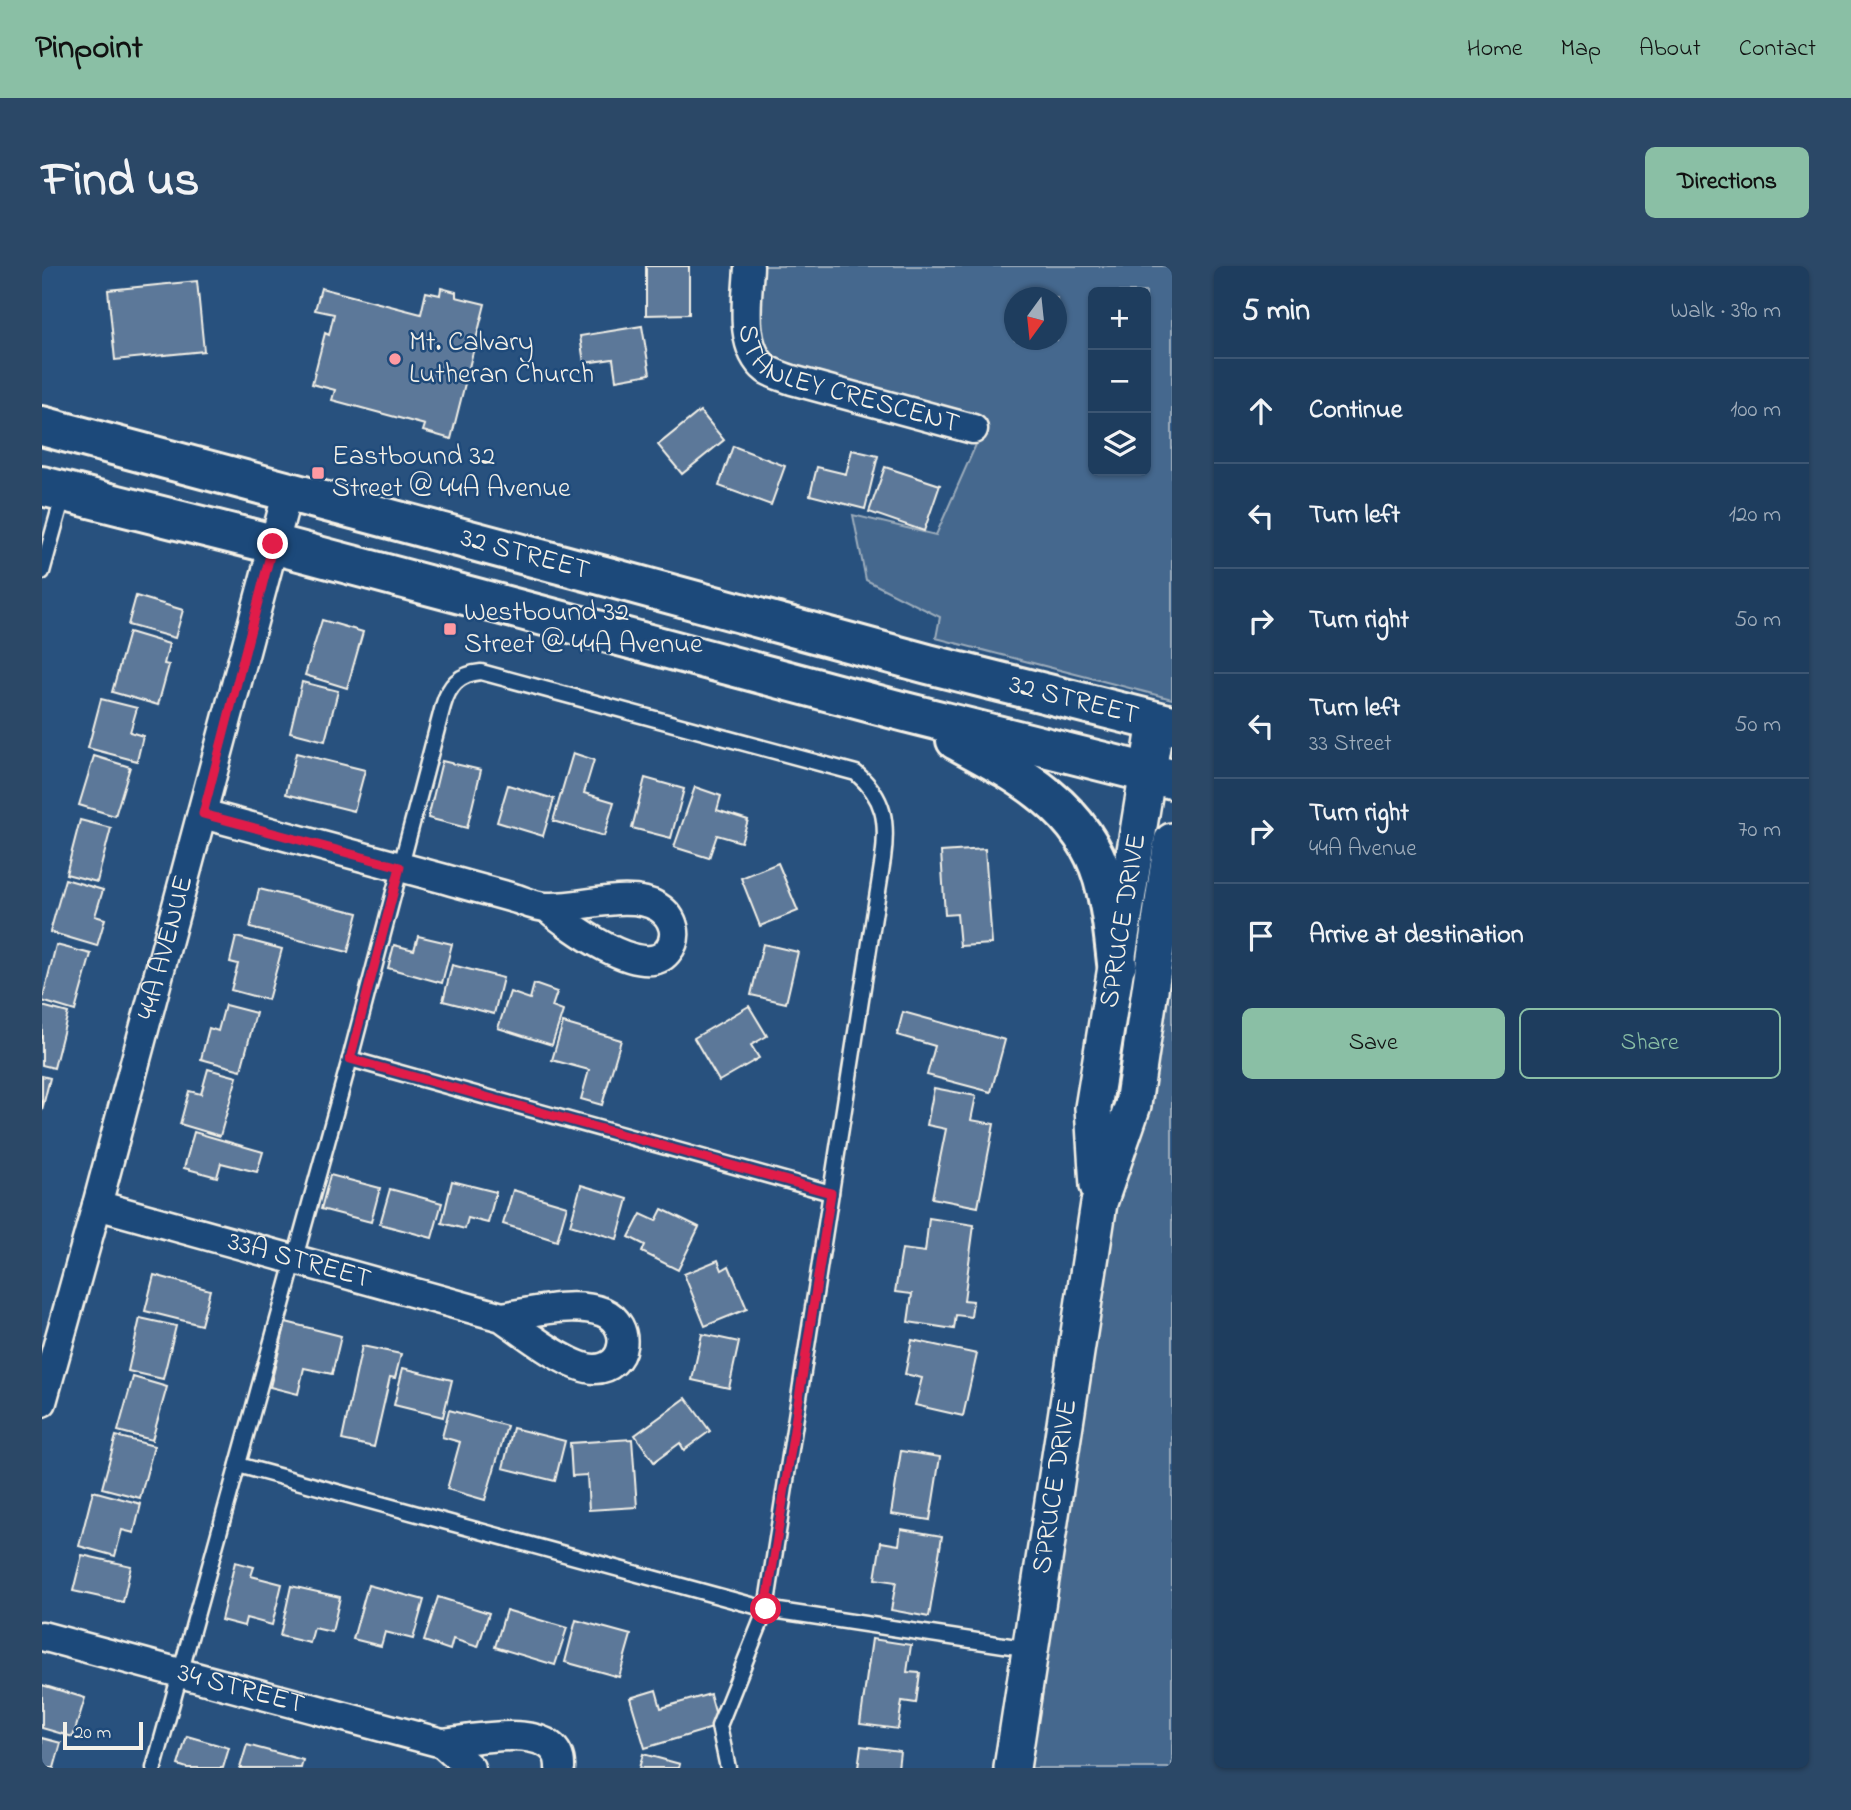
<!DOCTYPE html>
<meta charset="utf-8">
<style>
:root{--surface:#1e3d5e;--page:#2b4867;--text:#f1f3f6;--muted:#a1aebc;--line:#3c5673;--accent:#8abfa5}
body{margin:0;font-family:"Indie Flower",sans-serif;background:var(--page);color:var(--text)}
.controls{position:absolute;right:21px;top:21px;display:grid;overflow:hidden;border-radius:10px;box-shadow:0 2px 5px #0004}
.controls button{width:63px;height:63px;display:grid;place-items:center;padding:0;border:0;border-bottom:2px solid var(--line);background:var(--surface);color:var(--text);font:35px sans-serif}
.compass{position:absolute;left:962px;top:21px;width:63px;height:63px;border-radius:50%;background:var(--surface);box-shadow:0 2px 5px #0004;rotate:195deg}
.scale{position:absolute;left:21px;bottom:18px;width:80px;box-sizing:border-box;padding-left:7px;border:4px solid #f4f1e8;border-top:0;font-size:19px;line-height:24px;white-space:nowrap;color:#f4f1e8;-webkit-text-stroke:5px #1f4a7a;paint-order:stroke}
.stop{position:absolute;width:21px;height:21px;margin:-16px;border:5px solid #e11d48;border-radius:50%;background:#fff}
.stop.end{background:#e11d48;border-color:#fff;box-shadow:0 2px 7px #0008}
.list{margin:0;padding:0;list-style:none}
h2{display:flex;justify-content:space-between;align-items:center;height:91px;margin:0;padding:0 28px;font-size:30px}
h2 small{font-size:23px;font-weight:400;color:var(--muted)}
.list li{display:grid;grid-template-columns:46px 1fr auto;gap:21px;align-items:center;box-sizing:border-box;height:105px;padding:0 28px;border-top:2px solid var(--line)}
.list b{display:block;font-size:26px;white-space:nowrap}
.list p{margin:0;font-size:23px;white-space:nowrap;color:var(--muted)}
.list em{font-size:23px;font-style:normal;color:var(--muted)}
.actions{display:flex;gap:14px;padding:21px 28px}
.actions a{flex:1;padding:16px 0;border:2px solid var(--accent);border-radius:10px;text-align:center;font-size:24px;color:var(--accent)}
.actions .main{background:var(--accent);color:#111}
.icon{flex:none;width:38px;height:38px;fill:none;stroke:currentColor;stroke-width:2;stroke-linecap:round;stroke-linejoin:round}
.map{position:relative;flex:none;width:1130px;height:1502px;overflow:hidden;border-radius:10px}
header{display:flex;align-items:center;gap:42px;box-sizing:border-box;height:98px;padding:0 35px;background:var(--accent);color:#111}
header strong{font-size:33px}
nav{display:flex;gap:38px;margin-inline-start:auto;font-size:24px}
.intro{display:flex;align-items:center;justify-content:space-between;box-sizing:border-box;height:168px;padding:0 42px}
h1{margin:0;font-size:49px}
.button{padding:18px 32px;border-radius:10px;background:var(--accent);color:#111;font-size:24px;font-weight:700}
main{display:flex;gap:42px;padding:0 42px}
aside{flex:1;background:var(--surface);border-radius:10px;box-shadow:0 2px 5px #0004}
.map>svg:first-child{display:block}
</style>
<header>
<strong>Pinpoint</strong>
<nav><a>Home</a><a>Map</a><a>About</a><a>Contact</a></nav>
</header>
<div class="intro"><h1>Find us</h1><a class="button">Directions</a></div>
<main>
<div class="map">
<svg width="1130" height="1502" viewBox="0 0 1130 1502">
<rect width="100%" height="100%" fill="#28517e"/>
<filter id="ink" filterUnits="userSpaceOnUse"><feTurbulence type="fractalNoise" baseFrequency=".0143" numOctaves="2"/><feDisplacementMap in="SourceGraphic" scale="14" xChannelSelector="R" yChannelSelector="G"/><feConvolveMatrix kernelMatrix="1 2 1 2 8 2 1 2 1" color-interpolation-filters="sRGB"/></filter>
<g filter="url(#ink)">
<g fill="#45688e" stroke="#9cacbb" stroke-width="2" fill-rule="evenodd">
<path d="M 707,0 L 1130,0 L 1130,433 L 894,372 L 898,351 L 824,314 L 811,249 L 894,269 L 940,165 L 724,103 ZM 1051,26 L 1104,26 L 1104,205 L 1051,205 ZM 973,32 L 1015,32 L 1015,74 L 973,74 Z"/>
<path d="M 1130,689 L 1130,1502 L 970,1502 L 1057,937 Z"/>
</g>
<g fill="#5b7899" stroke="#f4f1e8" stroke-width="2">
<path d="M 604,0 L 647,0 L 647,48 L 604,49 Z"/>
<path d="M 155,15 L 162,85 L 73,94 L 66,24 Z"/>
<path d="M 279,22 L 379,48 L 384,26 L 398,29 L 399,22 L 414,26 L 414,31 L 443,38 L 409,173 L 381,165 L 383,159 L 290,134 L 293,124 L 270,118 L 283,67 L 287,69 L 292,48 L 273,44 Z"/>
<path d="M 600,60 L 608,108 L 574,114 L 571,93 L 542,97 L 538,70 Z"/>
<path d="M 658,145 L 682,174 L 640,208 L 616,179 Z"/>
<path d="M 691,180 L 743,200 L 729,239 L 677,220 Z"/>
<path d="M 810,184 L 836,190 L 823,243 L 768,229 L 775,201 L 804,208 Z"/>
<path d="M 843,201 L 898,219 L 882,265 L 827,246 Z"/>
<path d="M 94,330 L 141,344 L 133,372 L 86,359 Z"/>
<path d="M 280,354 L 321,366 L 305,422 L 263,409 Z"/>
<path d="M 87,366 L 127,378 L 122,398 L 127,399 L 116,439 L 70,426 Z"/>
<path d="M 260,416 L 296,425 L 283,475 L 248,466 Z"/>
<path d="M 59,433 L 95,442 L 88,466 L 101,470 L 95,495 L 46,482 Z"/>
<path d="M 254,487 L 323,504 L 312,545 L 244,528 Z"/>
<path d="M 531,487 L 552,494 L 542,527 L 572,536 L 562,570 L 511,555 Z"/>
<path d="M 52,490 L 88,501 L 73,550 L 37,539 Z"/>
<path d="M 400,495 L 439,504 L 425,562 L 386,552 Z"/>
<path d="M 603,512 L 642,523 L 629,572 L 590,562 Z"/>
<path d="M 466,519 L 512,533 L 501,570 L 455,556 Z"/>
<path d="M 653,521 L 679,530 L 675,544 L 706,554 L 699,576 L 675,569 L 667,592 L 632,581 Z"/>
<path d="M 38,554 L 69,562 L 55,616 L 24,608 Z"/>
<path d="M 943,583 L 950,678 L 918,680 L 915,648 L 903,649 L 899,586 Z"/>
<path d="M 736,597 L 756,645 L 718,660 L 699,612 Z"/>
<path d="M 23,613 L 61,624 L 53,650 L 63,653 L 55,680 L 8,666 Z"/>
<path d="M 217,623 L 316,647 L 306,686 L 208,662 Z"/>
<path d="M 376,670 L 410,678 L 400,717 L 346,702 L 352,679 L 372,684 Z"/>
<path d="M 194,671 L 240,683 L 226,734 L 189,724 L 196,698 L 188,696 Z"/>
<path d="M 721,678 L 756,686 L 744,737 L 709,729 Z"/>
<path d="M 14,679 L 49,688 L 33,745 L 0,735 Z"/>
<path d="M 410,699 L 461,712 L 452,748 L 401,735 Z"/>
<path d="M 492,718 L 515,726 L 510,741 L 521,745 L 510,779 L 456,762 L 468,726 L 488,733 Z"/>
<path d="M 183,739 L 214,747 L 199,804 L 159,793 L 167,762 L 176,765 Z"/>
<path d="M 0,740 L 26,747 L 12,802 L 0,799 Z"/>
<path d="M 707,740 L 725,770 L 709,779 L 717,792 L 677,815 L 652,772 Z"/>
<path d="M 861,746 L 963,774 L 949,826 L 885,809 L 893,780 L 855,769 Z"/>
<path d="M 521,757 L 579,774 L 560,839 L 539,833 L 547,804 L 510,794 Z"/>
<path d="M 166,803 L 195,811 L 178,870 L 138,858 L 147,825 L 159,828 Z"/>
<path d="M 0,810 L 8,812 L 0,844 Z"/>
<path d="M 892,822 L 934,830 L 929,854 L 952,858 L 936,941 L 890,932 L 904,863 L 885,859 Z"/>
<path d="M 152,866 L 221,886 L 215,906 L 179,897 L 175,911 L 142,902 Z"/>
<path d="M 288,909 L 338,922 L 329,956 L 279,943 Z"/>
<path d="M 410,915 L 454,926 L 446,957 L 426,952 L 423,963 L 400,957 Z"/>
<path d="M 539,919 L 586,933 L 575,973 L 528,959 Z"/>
<path d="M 348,923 L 400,937 L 390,972 L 338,958 Z"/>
<path d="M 471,924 L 525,940 L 515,975 L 461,958 Z"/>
<path d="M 620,943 L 657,961 L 636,1004 L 600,986 L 603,979 L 587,971 L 599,948 L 614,955 Z"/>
<path d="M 887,952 L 932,959 L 922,1034 L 931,1035 L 929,1051 L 914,1049 L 912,1063 L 866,1056 L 870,1028 L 853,1026 L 860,983 L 883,986 Z"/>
<path d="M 676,994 L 680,1004 L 687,1000 L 705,1043 L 663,1060 L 642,1008 Z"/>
<path d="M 112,1009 L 168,1024 L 159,1059 L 103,1045 Z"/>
<path d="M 98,1052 L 134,1060 L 121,1113 L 86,1105 Z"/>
<path d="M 244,1056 L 299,1070 L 290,1108 L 262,1102 L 256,1128 L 228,1121 Z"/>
<path d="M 660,1068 L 697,1076 L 687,1122 L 650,1114 Z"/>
<path d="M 870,1074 L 935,1088 L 921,1150 L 873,1139 L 880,1112 L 863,1108 Z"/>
<path d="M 320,1080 L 359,1088 L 353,1112 L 348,1111 L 332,1181 L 300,1174 Z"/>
<path d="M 361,1102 L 410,1114 L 401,1151 L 352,1139 Z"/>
<path d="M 91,1111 L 125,1121 L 110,1174 L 76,1165 Z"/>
<path d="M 644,1132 L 668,1165 L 642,1184 L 638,1177 L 612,1196 L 593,1169 Z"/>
<path d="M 407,1144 L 465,1160 L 443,1234 L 405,1223 L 418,1176 L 400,1171 Z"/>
<path d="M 471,1162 L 523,1175 L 513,1215 L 461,1202 Z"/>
<path d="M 74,1170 L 112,1180 L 98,1232 L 60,1222 Z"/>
<path d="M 590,1173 L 595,1241 L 547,1244 L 545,1209 L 530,1210 L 528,1177 Z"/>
<path d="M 859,1185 L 898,1191 L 888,1254 L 849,1248 Z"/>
<path d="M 51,1225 L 99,1238 L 92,1267 L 80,1264 L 73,1290 L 37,1280 Z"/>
<path d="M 859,1263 L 900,1270 L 887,1351 L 849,1344 L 854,1316 L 833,1313 L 839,1276 L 857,1279 Z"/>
<path d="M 40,1289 L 89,1300 L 81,1336 L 31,1325 Z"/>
<path d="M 193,1296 L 212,1301 L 209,1310 L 240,1318 L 230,1359 L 204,1352 L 202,1360 L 179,1354 Z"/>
<path d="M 326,1319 L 382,1334 L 371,1373 L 343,1366 L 339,1380 L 311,1373 Z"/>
<path d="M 249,1320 L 298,1331 L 290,1366 L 272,1362 L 268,1377 L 238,1370 Z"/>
<path d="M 396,1331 L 447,1347 L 436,1381 L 411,1373 L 408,1384 L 382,1375 Z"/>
<path d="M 464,1344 L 525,1362 L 513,1399 L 453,1381 Z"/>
<path d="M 534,1354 L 589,1369 L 577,1411 L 523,1396 Z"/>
<path d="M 830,1373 L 869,1379 L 865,1406 L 878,1407 L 874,1437 L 860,1435 L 856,1463 L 818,1458 Z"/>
<path d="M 0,1419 L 43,1432 L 31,1471 L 0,1462 Z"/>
<path d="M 614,1424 L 619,1442 L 668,1428 L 677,1460 L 603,1482 L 588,1432 Z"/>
<path d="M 145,1470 L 187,1482 L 181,1502 L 145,1502 L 136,1499 Z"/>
<path d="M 0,1472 L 19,1477 L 12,1502 L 0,1502 Z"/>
<path d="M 205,1479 L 261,1494 L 259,1502 L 198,1502 Z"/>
<path d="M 819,1480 L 858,1485 L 856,1502 L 816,1502 Z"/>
<path d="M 601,1488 L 638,1498 L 637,1502 L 597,1502 Z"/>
</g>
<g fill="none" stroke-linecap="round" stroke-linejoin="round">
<defs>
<g id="service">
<path d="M 0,306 L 22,227"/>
<path d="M 308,793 L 789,927"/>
<path d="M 196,1199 L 724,1343 L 988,1383"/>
<path d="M 112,1502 L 308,793 L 401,440 C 407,419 417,408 439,406 L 814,507 C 843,532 846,556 841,593 L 724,1343 L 677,1460 L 686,1502"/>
</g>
<g id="minor">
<path id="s1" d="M 707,0 C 706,30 696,81 724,103 C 731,108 742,111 750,114 L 931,163"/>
<path d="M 161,548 C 242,570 322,591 403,613 C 427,620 451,626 475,633 C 484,636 495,641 505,641 C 537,643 587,624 616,641 C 632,651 638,671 625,686 C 601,715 525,659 505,641"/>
<path id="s2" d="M 55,939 L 460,1051 C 481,1066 528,1103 553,1103 C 585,1102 591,1059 561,1046 C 532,1035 490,1046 460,1051"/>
<path id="s3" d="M 0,1136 L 55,939 L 246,225"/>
<path id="s4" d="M 0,1370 L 400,1477 C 429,1474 520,1453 518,1502"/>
<path d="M 400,1477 L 428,1502"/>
</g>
<g id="tertiary">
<path id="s5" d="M 1056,920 L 1051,842 L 1114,456"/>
<path id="s6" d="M 970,1502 L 1057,937 L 1091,839 L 1130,575"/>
</g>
<g id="secondary">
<path id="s7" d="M 0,160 L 570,312 L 886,398 L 1130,459"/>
<path d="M 0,220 L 231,278 L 863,446 L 1130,513"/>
<path d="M 914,474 C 975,507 1040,540 1061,612 C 1069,640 1072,669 1075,697"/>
</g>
</defs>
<use href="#service" stroke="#f4f1e8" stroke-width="19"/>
<use href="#minor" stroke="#f4f1e8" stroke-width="33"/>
<use href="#tertiary" stroke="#f4f1e8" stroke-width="40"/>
<use href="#secondary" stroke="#f4f1e8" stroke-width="44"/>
<use href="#service" stroke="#1f4a7a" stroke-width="14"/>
<use href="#minor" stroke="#1f4a7a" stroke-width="28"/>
<use href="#tertiary" stroke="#1f4a7a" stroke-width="35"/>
<use href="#secondary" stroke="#1f4a7a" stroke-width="38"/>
</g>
</g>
<g fill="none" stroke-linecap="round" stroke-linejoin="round" filter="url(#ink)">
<path stroke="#e11d48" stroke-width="9" d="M 231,278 L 161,548 L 358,601 L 308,793 L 789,927 L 724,1343"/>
</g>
<g fill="#ff9aa2" stroke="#1f4a7a" stroke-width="2.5">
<circle cx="353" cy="93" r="7"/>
<rect x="269" y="200" width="14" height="14" rx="3.5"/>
<rect x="401" y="356" width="14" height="14" rx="3.5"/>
</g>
<g text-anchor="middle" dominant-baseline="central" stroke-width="5" stroke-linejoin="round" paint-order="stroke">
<g font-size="28" fill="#f4f1e8" stroke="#1f4a7a" text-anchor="start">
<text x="367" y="77">Mt. Calvary<tspan x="367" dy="32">Lutheran Church</tspan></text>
<text x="290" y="191">Eastbound 32<tspan x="290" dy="32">Street @ 44A Avenue</tspan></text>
<text x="422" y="347">Westbound 32<tspan x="422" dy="32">Street @ 44A Avenue</tspan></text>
</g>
<g font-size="28" fill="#f4f1e8" stroke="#1f4a7a">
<text stroke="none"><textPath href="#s1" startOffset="184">STANLEY CRESCENT</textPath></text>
<text stroke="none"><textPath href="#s7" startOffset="500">32 STREET</textPath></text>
<text stroke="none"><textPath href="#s7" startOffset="1068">32 STREET</textPath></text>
<text stroke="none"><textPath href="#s5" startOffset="268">SPRUCE DRIVE</textPath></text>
<text stroke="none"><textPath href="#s3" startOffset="471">44A AVENUE</textPath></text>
<text stroke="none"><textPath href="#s2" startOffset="210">33A STREET</textPath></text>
<text stroke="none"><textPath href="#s6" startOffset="285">SPRUCE DRIVE</textPath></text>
<text stroke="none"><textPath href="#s4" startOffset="206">34 STREET</textPath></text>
</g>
</g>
</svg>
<div class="controls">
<button>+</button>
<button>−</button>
<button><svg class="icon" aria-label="layers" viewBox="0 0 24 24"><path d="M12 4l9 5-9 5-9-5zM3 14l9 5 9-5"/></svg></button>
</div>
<svg class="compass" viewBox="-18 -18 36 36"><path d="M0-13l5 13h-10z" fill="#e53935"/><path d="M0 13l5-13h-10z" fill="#a1aebc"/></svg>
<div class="scale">20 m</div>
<div class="stop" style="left:724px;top:1343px"></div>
<div class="stop end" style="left:231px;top:278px"></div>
</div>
<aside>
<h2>5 min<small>Walk · 390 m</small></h2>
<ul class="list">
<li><svg class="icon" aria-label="ahead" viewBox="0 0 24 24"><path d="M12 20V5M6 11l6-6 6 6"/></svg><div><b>Continue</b></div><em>100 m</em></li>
<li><svg class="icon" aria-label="left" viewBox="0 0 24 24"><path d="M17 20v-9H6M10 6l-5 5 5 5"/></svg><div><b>Turn left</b></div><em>120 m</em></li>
<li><svg class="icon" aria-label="right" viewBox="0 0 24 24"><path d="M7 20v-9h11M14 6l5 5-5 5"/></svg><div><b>Turn right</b></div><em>50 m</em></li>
<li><svg class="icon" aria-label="left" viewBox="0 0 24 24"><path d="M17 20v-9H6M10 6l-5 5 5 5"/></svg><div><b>Turn left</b><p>33 Street</p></div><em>50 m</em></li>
<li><svg class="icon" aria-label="right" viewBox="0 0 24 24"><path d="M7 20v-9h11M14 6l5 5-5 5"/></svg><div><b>Turn right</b><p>44A Avenue</p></div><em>70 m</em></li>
<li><svg class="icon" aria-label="arrive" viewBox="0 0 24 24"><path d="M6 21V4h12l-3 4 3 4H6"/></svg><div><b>Arrive at destination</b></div></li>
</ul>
<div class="actions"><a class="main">Save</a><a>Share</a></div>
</aside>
</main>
